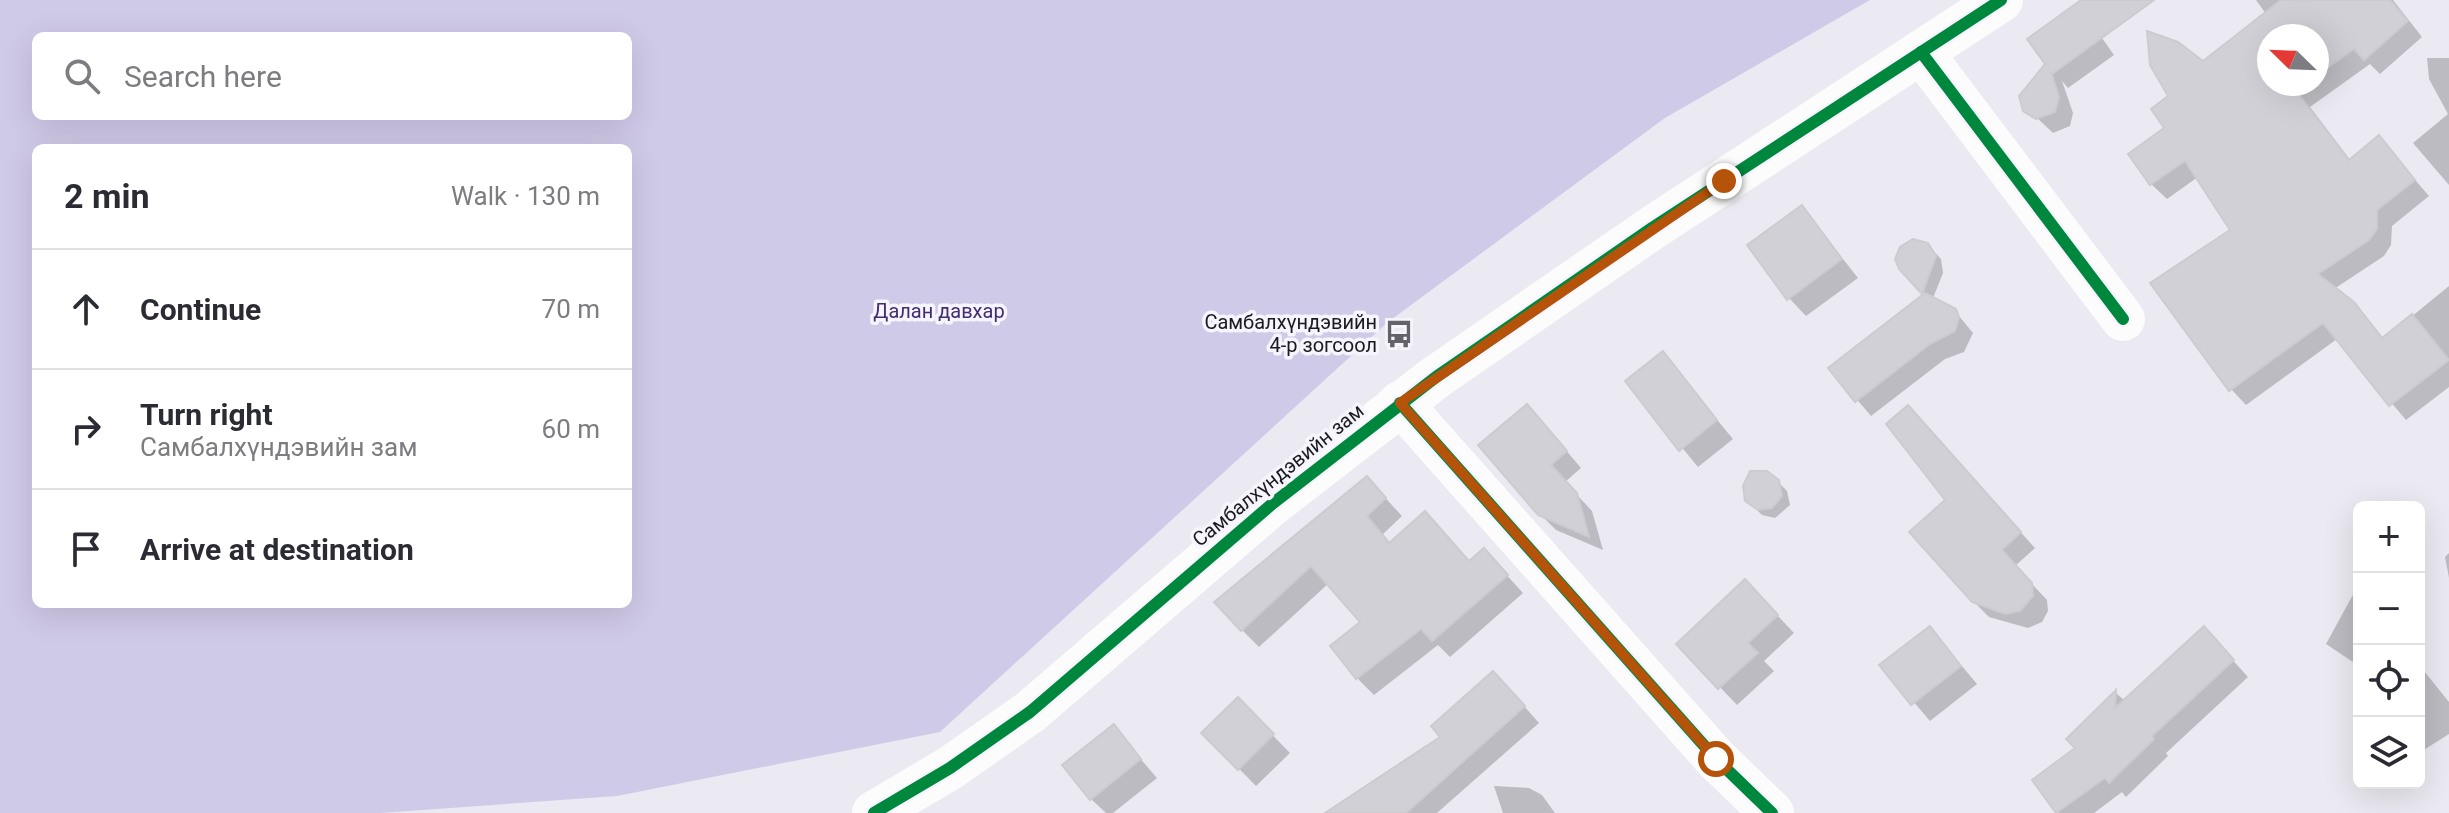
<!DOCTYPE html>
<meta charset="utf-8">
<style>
:root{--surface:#fff;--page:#f2f2f3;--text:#2b2b33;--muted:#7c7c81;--line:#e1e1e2}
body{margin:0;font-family:Roboto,sans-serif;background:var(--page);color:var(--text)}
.controls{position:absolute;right:24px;bottom:24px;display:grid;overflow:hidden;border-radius:12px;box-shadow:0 8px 32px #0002}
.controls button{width:72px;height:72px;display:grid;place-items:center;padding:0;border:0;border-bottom:2px solid var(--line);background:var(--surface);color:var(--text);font:40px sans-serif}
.compass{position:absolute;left:2257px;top:24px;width:72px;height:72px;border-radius:50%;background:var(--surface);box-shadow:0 8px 32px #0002;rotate:293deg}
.stop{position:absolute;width:24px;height:24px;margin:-18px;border:6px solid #b45309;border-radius:50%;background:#fff}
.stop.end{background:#b45309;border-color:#fff;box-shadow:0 2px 8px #0008}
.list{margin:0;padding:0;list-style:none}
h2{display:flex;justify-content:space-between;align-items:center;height:104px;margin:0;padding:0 32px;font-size:34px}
h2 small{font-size:26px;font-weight:400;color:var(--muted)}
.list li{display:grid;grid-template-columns:52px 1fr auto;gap:24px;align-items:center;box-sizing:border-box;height:120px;padding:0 32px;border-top:2px solid var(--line)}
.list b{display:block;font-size:30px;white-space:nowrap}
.list p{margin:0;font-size:26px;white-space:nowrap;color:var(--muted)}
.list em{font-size:26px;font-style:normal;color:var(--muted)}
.icon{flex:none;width:44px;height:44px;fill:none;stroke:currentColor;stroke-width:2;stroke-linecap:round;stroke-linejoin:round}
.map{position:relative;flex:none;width:2449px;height:813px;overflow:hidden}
.search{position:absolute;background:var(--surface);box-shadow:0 8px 32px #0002;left:32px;top:32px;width:600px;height:88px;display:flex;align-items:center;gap:20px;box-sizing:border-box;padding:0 28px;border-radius:12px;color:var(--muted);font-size:30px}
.panel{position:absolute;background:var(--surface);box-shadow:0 8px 32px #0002;left:32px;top:144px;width:600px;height:464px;border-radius:12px}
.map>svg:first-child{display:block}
</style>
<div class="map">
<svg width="2449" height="813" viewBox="0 0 2449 813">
<rect width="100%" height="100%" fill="#ebeaf2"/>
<path fill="#d0cae9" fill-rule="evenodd" d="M 0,0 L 1870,0 L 1665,118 L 1388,322 L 940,732 L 617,796 L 381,813 L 0,813 ZM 36,36 L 628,36 L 628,116 L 36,116 ZM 36,148 L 628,148 L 628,604 L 36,604 Z"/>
<g fill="#0003" fill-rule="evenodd">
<path d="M 2256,0 L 2393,0 L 2422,37 L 2380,74 L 2370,64 L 2310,107 L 2351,161 L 2379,138 L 2429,196 L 2392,226 L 2391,245 L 2384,256 L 2334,289 L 2369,320 L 2384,339 L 2449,286 L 2449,387 L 2406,420 L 2337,339 L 2246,405 L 2231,389 L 2233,230 L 2198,177 L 2167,199 L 2151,184 L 2167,129 L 2170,97 L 2203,63 L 2266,14 ZM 2269,36 L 2317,36 L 2317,84 L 2269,84 Z"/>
<path d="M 2090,21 L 2114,55 L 2068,88 L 2062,81 L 2073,113 L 2070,126 L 2053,133 L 2022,104 L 2021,96 Z"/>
<path d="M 2427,58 L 2449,58 L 2449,185 L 2413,143 L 2448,114 L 2429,79 Z"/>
<path d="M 1802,207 L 1858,278 L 1806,316 L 1789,298 Z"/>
<path d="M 1927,244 L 1941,259 L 1943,273 L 1933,298 L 1950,305 L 1973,333 L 1964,352 L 1945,359 L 1871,416 L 1831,369 L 1926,295 L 1901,268 Z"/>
<path d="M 1662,354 L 1733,439 L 1698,467 L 1628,382 Z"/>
<path d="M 1542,422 L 1581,468 L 1565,482 L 1592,511 L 1603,550 L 1556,530 L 1540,514 Z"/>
<path d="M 1923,423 L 2035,548 L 2015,566 L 2047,600 L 2048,611 L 2042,622 L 2028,628 L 1989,617 L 1973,601 Z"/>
<path d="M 1367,478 L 1402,516 L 1383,534 L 1391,544 L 1470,563 L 1484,550 L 1523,593 L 1450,657 L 1438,645 L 1374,695 L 1357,678 L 1363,622 L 1329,583 L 1259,647 L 1242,630 Z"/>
<path d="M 1778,482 L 1787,491 L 1790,505 L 1775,518 L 1762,515 L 1752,505 Z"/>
<path d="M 2449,553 L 2449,578 L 2445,557 Z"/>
<path d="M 2355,591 L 2359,594 L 2359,666 L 2326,644 Z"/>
<path d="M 1762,599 L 1794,633 L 1764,661 L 1774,671 L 1737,705 L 1679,644 Z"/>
<path d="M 1930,628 L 1977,684 L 1930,721 L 1882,665 Z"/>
<path d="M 2219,645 L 2248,677 L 2166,753 L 2168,756 L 2126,797 L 2122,792 L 2094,813 L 2059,813 L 2034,780 L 2078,748 L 2069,739 L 2116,693 L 2125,701 Z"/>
<path d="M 2420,666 L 2449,702 L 2449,734 L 2419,753 Z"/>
<path d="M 1509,689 L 1539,723 L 1437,813 L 1330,813 Z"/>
<path d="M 1238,700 L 1290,753 L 1256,786 L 1204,733 Z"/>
<path d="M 1113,727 L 1157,778 L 1113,813 L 1106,813 L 1091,799 Z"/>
<path d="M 1494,786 L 1529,788 L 1542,795 L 1555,813 L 1503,813 Z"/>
</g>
<g fill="#d1d0d6" stroke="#cbcbd0" stroke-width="2">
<path d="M 2081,0 L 2154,0 L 2052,74 L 2051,72 L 2059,97 L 2055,112 L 2036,119 L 2023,111 L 2019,96 L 2045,64 L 2027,39 Z"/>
<path d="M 2281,0 L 2390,0 L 2408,21 L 2364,60 L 2354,49 L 2317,75 L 2317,36 L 2269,36 L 2269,84 L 2305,84 L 2296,91 L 2349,160 L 2379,135 L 2415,180 L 2377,210 L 2377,229 L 2369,240 L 2318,274 L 2354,302 L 2382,338 L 2412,314 L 2449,360 L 2389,406 L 2323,323 L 2229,391 L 2150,283 L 2230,230 L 2185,161 L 2150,185 L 2128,154 L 2164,128 L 2151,109 L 2168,96 L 2150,65 L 2147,31 L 2178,42 L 2203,61 Z"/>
<path d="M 1802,205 L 1842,259 L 1787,300 L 1747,245 Z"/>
<path d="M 1913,239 L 1928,243 L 1936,256 L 1922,294 L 1899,269 L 1895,259 L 1900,247 Z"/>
<path d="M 1925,293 L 1956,309 L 1959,317 L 1955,331 L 1930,344 L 1855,402 L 1828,368 Z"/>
<path d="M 1663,351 L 1717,420 L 1679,451 L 1625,381 Z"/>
<path d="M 1527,404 L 1567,451 L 1551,465 L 1577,493 L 1589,537 L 1538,515 L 1478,445 Z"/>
<path d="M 1908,405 L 2021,532 L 2002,550 L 2032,583 L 2033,596 L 2020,611 L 2005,614 L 1972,602 L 1909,532 L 1945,500 L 1886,424 Z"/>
<path d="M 1750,471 L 1767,471 L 1779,480 L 1782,496 L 1772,508 L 1758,510 L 1745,501 L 1743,486 Z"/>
<path d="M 1367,476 L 1386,498 L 1367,516 L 1389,543 L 1425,511 L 1469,561 L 1484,548 L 1508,575 L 1432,641 L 1421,629 L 1356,679 L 1330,646 L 1360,622 L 1311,566 L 1241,631 L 1214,602 Z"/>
<path d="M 1745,579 L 1778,615 L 1748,643 L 1758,653 L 1718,689 L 1676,644 Z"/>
<path d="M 1930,626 L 1961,666 L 1911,705 L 1879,665 Z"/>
<path d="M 2204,626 L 2234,660 L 2152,736 L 2154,739 L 2109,783 L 2105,778 L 2056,813 L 2032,780 L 2075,748 L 2066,739 L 2116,690 L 2115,708 Z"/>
<path d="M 1493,671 L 1525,706 L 1406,813 L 1325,813 L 1440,737 L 1431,726 Z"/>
<path d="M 1238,697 L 1274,734 L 1238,770 L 1201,733 Z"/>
<path d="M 1114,724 L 1141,759 L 1090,800 L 1062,765 Z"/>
</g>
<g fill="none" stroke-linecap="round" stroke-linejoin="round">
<g stroke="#fcfcfd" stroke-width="44">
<path d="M 1921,52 L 2123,319"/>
<path d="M 1400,403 L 1716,759 L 1772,813"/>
<path d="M 874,813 L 950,768 L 1030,712 L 1272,504 L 1436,377 L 1652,228 L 2001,0"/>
</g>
<defs>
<g id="cycleway">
<path d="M 1921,52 L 2123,319"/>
<path d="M 1400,403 L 1716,759 L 1772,813"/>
<path d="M 874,813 L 950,768 L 1030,712 L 1272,504 L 1436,377 L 1652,228 L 2001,0"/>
</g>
</defs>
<use href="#cycleway" stroke="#f6f4fd" stroke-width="17"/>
<use href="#cycleway" stroke="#00873e" stroke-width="12"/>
</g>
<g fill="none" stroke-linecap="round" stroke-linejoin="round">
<path stroke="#b45309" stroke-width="10" d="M 1716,759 L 1400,403 L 1724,181"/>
</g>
<defs>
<symbol id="bus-bare" viewBox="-9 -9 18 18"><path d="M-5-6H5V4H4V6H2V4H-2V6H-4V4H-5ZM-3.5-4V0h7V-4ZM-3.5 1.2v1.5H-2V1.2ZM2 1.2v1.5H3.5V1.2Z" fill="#646369" stroke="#f6f4fd" stroke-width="2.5" paint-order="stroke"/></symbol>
</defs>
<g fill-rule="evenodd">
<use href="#bus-bare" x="1379" y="314" width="40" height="40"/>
</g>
<g text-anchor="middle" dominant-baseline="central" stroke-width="7" stroke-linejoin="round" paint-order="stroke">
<g font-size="20" fill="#422c72" stroke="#f6f4fd">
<text x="939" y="311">Далан давхар</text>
</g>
<g font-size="20" fill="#1b1a1f" stroke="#f6f4fd" text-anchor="end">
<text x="1377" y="322">Самбалхүндэвийн<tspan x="1377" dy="23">4-р зогсоол</tspan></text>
</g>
<g font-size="20" fill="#1b1a1f" stroke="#f6f4fd">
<text transform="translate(1278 475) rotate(-39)">Самбалхүндэвийн зам</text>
</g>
</g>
</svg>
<div class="controls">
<button>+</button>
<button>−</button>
<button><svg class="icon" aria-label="locate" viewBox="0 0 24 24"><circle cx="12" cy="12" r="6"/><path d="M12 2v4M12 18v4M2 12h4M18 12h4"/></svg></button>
<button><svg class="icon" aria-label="layers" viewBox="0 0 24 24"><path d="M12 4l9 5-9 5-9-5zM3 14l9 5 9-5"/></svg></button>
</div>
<svg class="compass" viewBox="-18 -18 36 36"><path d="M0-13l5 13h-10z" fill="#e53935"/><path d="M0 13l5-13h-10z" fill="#7c7c81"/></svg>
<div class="stop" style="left:1716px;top:759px"></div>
<div class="stop end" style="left:1724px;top:181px"></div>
<div class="search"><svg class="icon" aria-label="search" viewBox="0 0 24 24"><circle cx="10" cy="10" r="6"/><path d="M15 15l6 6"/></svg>Search here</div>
<section class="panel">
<h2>2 min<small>Walk · 130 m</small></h2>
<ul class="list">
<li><svg class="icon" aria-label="ahead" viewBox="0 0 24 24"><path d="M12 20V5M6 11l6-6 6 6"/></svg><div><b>Continue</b></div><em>70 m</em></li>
<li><svg class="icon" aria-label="right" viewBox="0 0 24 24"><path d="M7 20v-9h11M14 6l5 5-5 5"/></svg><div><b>Turn right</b><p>Самбалхүндэвийн зам</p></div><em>60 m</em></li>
<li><svg class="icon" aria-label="arrive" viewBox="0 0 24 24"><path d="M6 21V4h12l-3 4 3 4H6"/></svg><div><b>Arrive at destination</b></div></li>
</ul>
</section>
</div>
